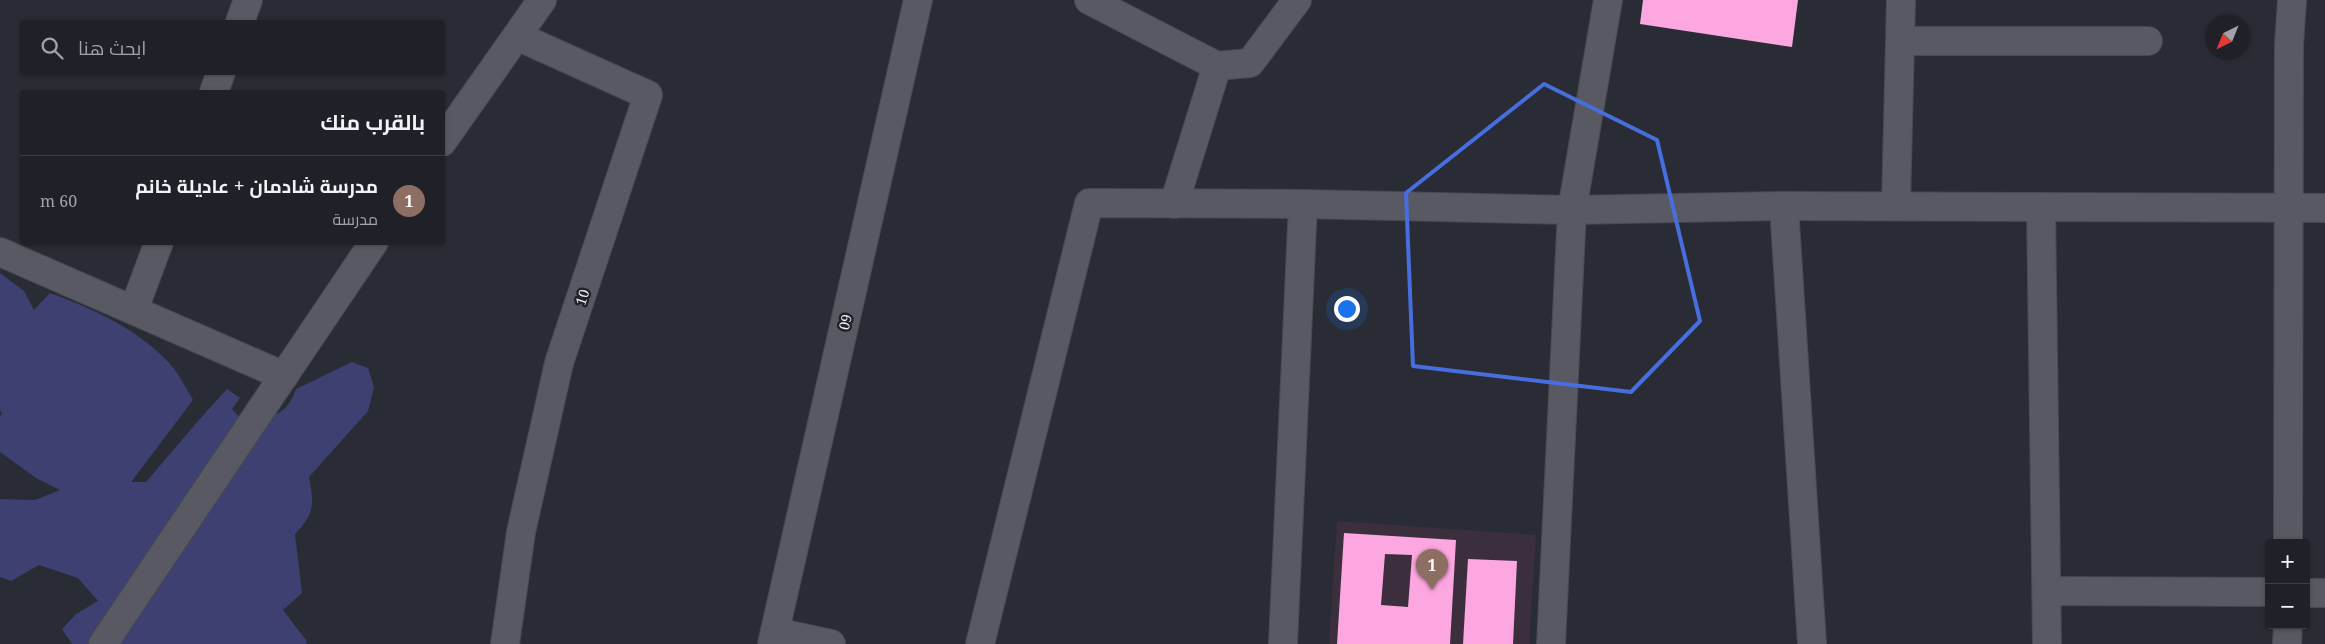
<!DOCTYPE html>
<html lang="ar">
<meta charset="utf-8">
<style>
:root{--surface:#202128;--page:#282930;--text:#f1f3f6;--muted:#a2a3a8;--line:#3d3e45;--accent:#d93025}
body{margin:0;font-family:"Noto Serif",Cairo,serif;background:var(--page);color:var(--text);direction:rtl}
.controls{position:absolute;right:15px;bottom:15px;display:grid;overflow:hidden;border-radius:5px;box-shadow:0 1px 4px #0004}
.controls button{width:45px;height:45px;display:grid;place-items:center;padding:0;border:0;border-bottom:1px solid var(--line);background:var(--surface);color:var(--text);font:25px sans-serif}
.compass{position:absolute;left:2205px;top:15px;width:45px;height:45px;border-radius:50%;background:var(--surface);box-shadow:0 1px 4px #0004;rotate:223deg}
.you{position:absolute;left:1346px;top:308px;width:18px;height:18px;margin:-12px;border:4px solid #fff;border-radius:50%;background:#1a73e8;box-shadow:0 0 0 8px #1a73e833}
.badge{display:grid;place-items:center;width:32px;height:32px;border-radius:50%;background:var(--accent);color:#fff;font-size:16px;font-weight:700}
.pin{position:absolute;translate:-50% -41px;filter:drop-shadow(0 1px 2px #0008)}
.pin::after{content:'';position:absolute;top:26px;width:18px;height:15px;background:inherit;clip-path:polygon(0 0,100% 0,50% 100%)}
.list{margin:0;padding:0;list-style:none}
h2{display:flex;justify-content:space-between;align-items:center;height:65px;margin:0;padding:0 20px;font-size:21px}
h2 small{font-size:16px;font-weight:400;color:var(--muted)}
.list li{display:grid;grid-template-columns:32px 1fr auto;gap:15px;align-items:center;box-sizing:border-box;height:90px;padding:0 20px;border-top:1px solid var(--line)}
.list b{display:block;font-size:19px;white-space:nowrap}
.list p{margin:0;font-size:16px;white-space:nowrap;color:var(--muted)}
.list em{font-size:16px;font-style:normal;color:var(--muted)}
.icon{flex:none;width:28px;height:28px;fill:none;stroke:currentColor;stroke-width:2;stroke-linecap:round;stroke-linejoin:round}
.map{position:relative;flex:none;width:2325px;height:644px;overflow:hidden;direction:ltr}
.search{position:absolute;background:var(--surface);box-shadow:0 1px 4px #0004;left:20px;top:20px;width:425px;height:55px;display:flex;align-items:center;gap:12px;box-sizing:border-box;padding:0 18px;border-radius:5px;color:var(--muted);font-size:19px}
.panel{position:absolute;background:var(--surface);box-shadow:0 1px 4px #0004;left:20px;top:90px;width:425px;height:155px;border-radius:5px;direction:rtl}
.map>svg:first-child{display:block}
</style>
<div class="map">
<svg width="2325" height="644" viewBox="0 0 2325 644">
<rect width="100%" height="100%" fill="#2a2c35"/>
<path fill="#3b2f3e" d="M 1337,521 L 1536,535 L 1529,644 L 1329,644 Z"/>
<path fill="#3d4070" d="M 0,273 L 24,291 L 34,310 L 50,293 C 94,309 138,329 170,364 C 179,374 186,388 193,400 L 131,482 L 146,482 L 198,421 L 227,389 L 240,398 L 232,409 L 242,420 C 270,415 285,420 296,389 L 352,362 L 368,368 L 374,387 L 368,411 L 309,477 C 314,505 315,513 295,534 L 302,593 L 283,610 L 306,640 L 307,644 L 72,644 L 62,629 L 76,614 L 98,601 L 78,578 L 39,565 L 11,581 L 0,577 L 0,499 L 35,500 L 60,490 L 36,478 L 0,452 L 0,417 L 2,412 L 0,411 Z"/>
<g fill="#fda7e0" fill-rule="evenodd">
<path d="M 1643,0 L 1798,0 L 1792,47 L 1640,24 Z"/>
<path d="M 1344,533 L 1456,540 L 1450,644 L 1337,644 ZM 1385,554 L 1412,555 L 1408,607 L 1381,605 Z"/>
<path d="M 1468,559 L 1517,561 L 1513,644 L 1463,644 Z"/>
</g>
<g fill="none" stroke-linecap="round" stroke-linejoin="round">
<defs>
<g id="minor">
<path d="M 1089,0 L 1217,66 L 1250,63 L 1297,0"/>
<path d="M 240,22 L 248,0"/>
<path d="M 1901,41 L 2148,41"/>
<path d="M 214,92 L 221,72"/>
<path d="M 442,142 L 542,0"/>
<path d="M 1174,204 L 1217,66"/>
<path d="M 1784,206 L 1812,644"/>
<path d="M 1896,206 L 1901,0"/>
<path d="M 2041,207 L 2047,644"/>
<path d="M 0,252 L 284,376"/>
<path d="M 134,309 L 159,242"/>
<path d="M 2288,543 L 2289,45 L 2292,0"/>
<path d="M 2047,591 L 2269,592"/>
<path d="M 2306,593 L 2325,593"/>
<path d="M 775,632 L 831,644"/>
<path d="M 103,644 L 374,242"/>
<path d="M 505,644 L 521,532 L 559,363 L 648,95 L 517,36"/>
<path d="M 772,644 L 918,0"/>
<path d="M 980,644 L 1089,203 L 1303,204 L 1572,210 L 1784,206 L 2325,208"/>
<path d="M 1283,644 L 1303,204"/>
<path d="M 1551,644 L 1572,210 L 1608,0"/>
<path d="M 2287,644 L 2288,625"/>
</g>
</defs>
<use href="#minor" stroke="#484950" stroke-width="30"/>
<use href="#minor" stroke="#585963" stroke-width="28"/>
</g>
<path fill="none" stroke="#476ede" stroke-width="4" stroke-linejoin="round" d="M 1544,84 L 1657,140 L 1700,321 L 1631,392 L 1413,366 L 1406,193 Z"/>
<g text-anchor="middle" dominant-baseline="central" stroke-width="5" stroke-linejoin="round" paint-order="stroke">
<g font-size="14" fill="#eeeff5" stroke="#21222a">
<text transform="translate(582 297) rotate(-72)">10</text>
<text transform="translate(845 322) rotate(-77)">09</text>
</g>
</g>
</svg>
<div class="controls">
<button>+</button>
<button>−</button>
</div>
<svg class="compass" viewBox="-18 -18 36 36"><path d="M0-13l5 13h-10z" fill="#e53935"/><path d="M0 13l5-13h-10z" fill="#a2a3a8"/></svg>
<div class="you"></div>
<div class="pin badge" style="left:1432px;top:590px;background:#8d6e63">1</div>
<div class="search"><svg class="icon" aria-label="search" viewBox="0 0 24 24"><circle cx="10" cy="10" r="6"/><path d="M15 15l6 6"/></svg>ابحث هنا</div>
<section class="panel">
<h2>بالقرب منك<small></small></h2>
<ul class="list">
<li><span class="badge" style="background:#8d6e63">1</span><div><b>مدرسة شادمان + عاديلة خانم</b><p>مدرسة</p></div><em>60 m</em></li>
</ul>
</section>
</div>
